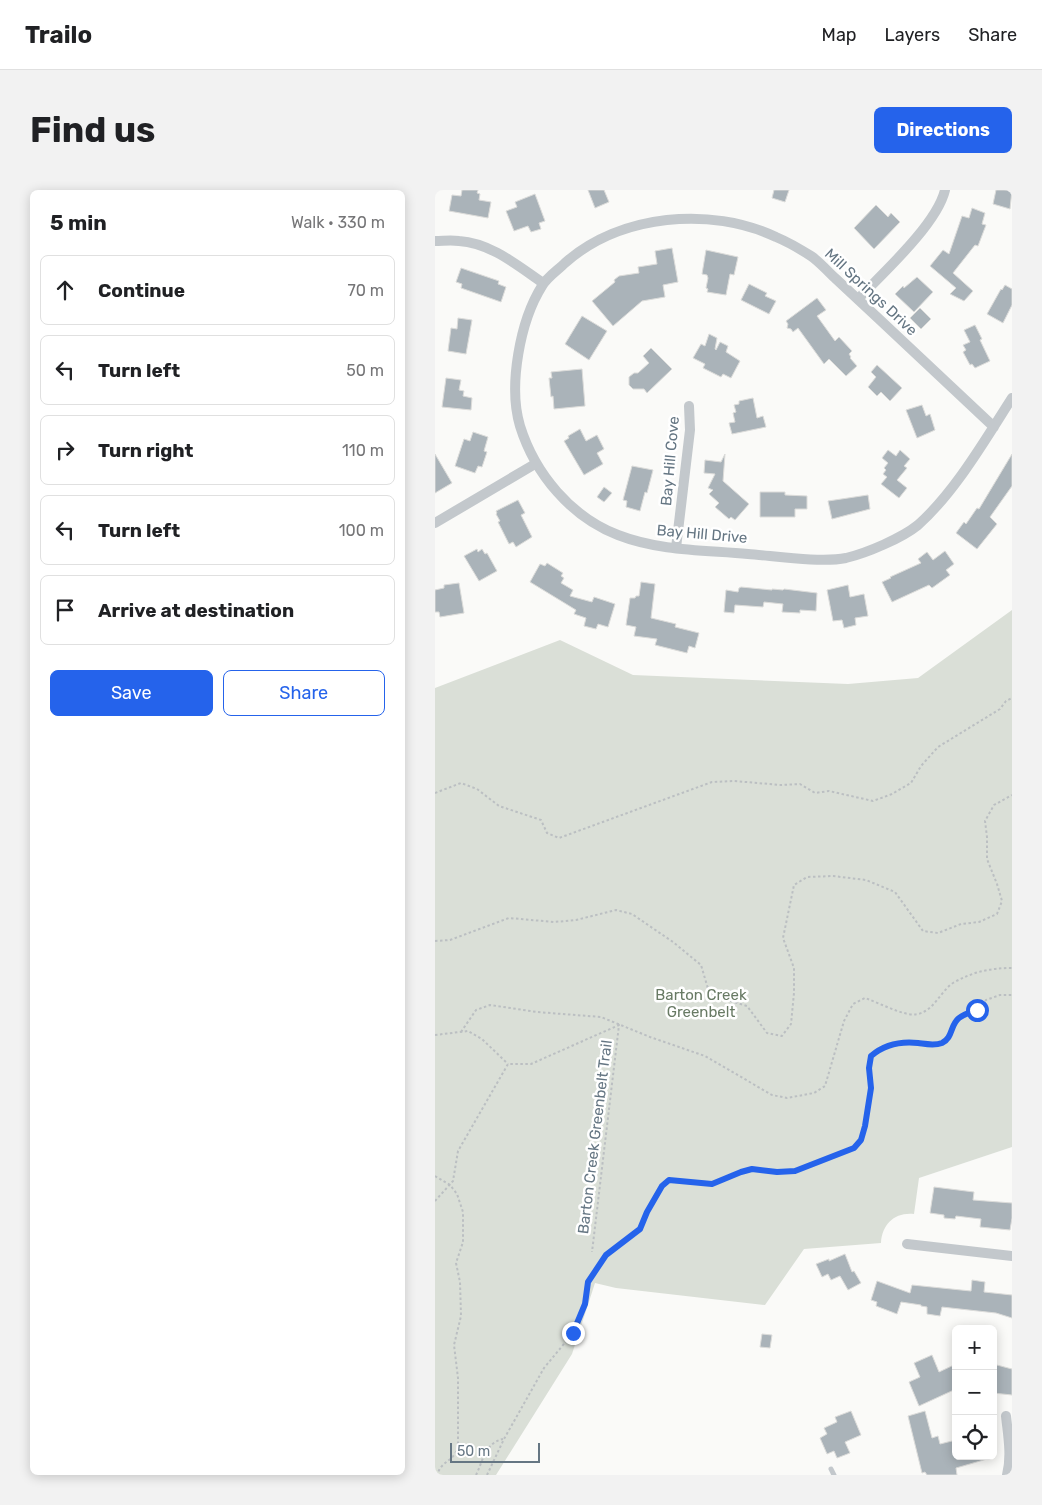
<!DOCTYPE html>
<meta charset="utf-8">
<style>
:root{--surface:#fff;--page:#f2f2f2;--text:#202124;--muted:#757577;--line:#e0e0e0;--accent:#2563eb}
body{margin:0;font-family:Rubik,sans-serif;background:var(--page);color:var(--text)}
.controls{position:absolute;right:15px;bottom:15px;display:grid;overflow:hidden;border-radius:8px;box-shadow:0 2px 12px #0003}
.controls button{width:45px;height:45px;display:grid;place-items:center;padding:0;border:0;border-bottom:1px solid var(--line);background:var(--surface);color:var(--text);font:25px sans-serif}
.scale{position:absolute;left:15px;bottom:12px;width:90px;box-sizing:border-box;padding-left:5px;border:2px solid #657683;border-top:0;font-size:14px;line-height:18px;white-space:nowrap;color:#657683;-webkit-text-stroke:4px #fff;paint-order:stroke}
.stop{position:absolute;width:15px;height:15px;margin:-11px;border:4px solid #2563eb;border-radius:50%;background:#fff}
.stop.end{background:#2563eb;border-color:#fff;box-shadow:0 1px 5px #0008}
.list{margin:0;padding:0;list-style:none}
h2{display:flex;justify-content:space-between;align-items:center;height:65px;margin:0;padding:0 20px;font-size:21px}
h2 small{font-size:16px;font-weight:400;color:var(--muted)}
.list li{display:grid;grid-template-columns:32px 1fr auto;gap:15px;align-items:center;box-sizing:border-box;height:70px;margin:0 10px 10px;padding:0 10px;border:1px solid var(--line);border-radius:8px}
.list b{display:block;font-size:19px;white-space:nowrap}
.list em{font-size:16px;font-style:normal;color:var(--muted)}
.actions{display:flex;gap:10px;padding:15px 20px}
.actions a{flex:1;padding:11px 0;border:1px solid var(--accent);border-radius:8px;text-align:center;font-size:18px;color:var(--accent)}
.actions .main{background:var(--accent);color:#fff}
.icon{flex:none;width:28px;height:28px;fill:none;stroke:currentColor;stroke-width:2;stroke-linecap:round;stroke-linejoin:round}
.map{position:relative;flex:none;width:577px;height:1285px;overflow:hidden;border-radius:8px}
header{display:flex;align-items:center;gap:30px;box-sizing:border-box;height:70px;padding:0 25px;background:var(--surface);border-bottom:1px solid var(--line)}
header strong{font-size:24px}
nav{display:flex;gap:28px;margin-inline-start:auto;font-size:18px}
.intro{display:flex;align-items:center;justify-content:space-between;box-sizing:border-box;height:120px;padding:0 30px}
h1{margin:0;font-size:35px}
.button{padding:12px 22px;border-radius:8px;background:var(--accent);color:#fff;font-size:18px;font-weight:700}
main{display:flex;gap:30px;padding:0 30px}
aside{flex:1;background:var(--surface);border-radius:8px;box-shadow:0 2px 12px #0003}
.map>svg:first-child{display:block}
</style>
<header>
<strong>Trailo</strong>
<nav><a>Map</a><a>Layers</a><a>Share</a></nav>
</header>
<div class="intro"><h1>Find us</h1><a class="button">Directions</a></div>
<main>
<aside>
<h2>5 min<small>Walk · 330 m</small></h2>
<ul class="list">
<li><svg class="icon" aria-label="ahead" viewBox="0 0 24 24"><path d="M12 20V5M6 11l6-6 6 6"/></svg><div><b>Continue</b></div><em>70 m</em></li>
<li><svg class="icon" aria-label="left" viewBox="0 0 24 24"><path d="M17 20v-9H6M10 6l-5 5 5 5"/></svg><div><b>Turn left</b></div><em>50 m</em></li>
<li><svg class="icon" aria-label="right" viewBox="0 0 24 24"><path d="M7 20v-9h11M14 6l5 5-5 5"/></svg><div><b>Turn right</b></div><em>110 m</em></li>
<li><svg class="icon" aria-label="left" viewBox="0 0 24 24"><path d="M17 20v-9H6M10 6l-5 5 5 5"/></svg><div><b>Turn left</b></div><em>100 m</em></li>
<li><svg class="icon" aria-label="arrive" viewBox="0 0 24 24"><path d="M6 21V4h12l-3 4 3 4H6"/></svg><div><b>Arrive at destination</b></div></li>
</ul>
<div class="actions"><a class="main">Save</a><a>Share</a></div>
</aside>
<div class="map">
<svg width="577" height="1285" viewBox="0 0 577 1285">
<rect width="100%" height="100%" fill="#fafaf8"/>
<path fill="#dadfd7" d="M 577,420 L 577,957 L 484,988 L 479,1024 C 460,1022 447,1034 446,1053 L 369,1059 L 330,1115 L 181,1098 L 160,1093 L 137,1164 L 61,1285 L 0,1285 L 0,498 L 125,450 L 198,485 L 413,494 L 483,488 Z"/>
<g fill="#aab3b9" stroke="#dcdcda">
<path d="M 27,0 L 43,0 L 42,3 L 45,4 L 44,10 L 56,12 L 53,28 L 14,21 L 17,5 L 26,6 Z"/>
<path d="M 153,0 L 169,0 L 174,12 L 160,18 Z"/>
<path d="M 339,0 L 354,0 L 350,12 L 337,8 Z"/>
<path d="M 561,0 L 577,0 L 575,19 L 558,14 Z"/>
<path d="M 100,4 L 110,31 L 104,33 L 106,39 L 96,42 L 93,36 L 79,41 L 71,21 L 82,17 L 80,12 Z"/>
<path d="M 441,15 L 453,27 L 456,23 L 465,32 L 439,59 L 419,38 Z"/>
<path d="M 537,18 L 550,23 L 547,34 L 551,35 L 543,56 L 540,55 L 518,83 L 538,101 L 529,111 L 515,104 L 521,98 L 495,76 L 508,60 L 514,64 L 527,26 L 534,28 Z"/>
<path d="M 237,58 L 243,92 L 228,95 L 230,107 L 207,111 L 178,136 L 157,111 L 180,92 L 179,90 L 184,86 L 204,83 L 203,77 L 222,74 L 220,61 Z"/>
<path d="M 271,60 L 303,67 L 299,85 L 295,84 L 291,105 L 272,102 L 273,99 L 271,98 L 273,88 L 272,85 L 267,84 Z"/>
<path d="M 26,78 L 64,91 L 63,94 L 71,97 L 66,112 L 26,98 L 27,94 L 21,92 Z"/>
<path d="M 482,87 L 498,102 L 479,122 L 460,104 L 468,96 L 469,98 Z"/>
<path d="M 314,94 L 332,103 L 330,106 L 341,111 L 334,124 L 306,110 Z"/>
<path d="M 570,95 L 577,99 L 577,115 L 568,133 L 552,124 L 566,99 L 567,100 Z"/>
<path d="M 382,108 L 391,120 L 382,126 L 400,151 L 404,147 L 417,161 L 414,164 L 416,167 L 415,168 L 422,176 L 411,186 L 394,169 L 389,174 L 363,138 L 358,142 L 356,139 L 352,138 L 353,134 L 351,131 Z"/>
<path d="M 485,118 L 496,129 L 486,139 L 475,128 Z"/>
<path d="M 147,126 L 172,141 L 154,170 L 130,154 Z"/>
<path d="M 23,128 L 37,130 L 31,164 L 13,161 L 16,138 L 22,139 Z"/>
<path d="M 540,135 L 547,149 L 545,150 L 555,171 L 540,178 L 537,174 L 535,175 L 528,162 L 531,160 L 528,155 L 535,152 L 529,140 Z"/>
<path d="M 274,144 L 282,148 L 280,159 L 281,160 L 285,152 L 293,156 L 291,162 L 305,171 L 296,188 L 288,184 L 286,187 L 268,178 L 270,174 L 258,168 L 266,154 L 270,156 Z"/>
<path d="M 216,158 L 237,179 L 212,203 L 209,199 L 198,199 L 194,195 L 194,187 L 199,183 L 203,183 L 214,173 L 208,166 Z"/>
<path d="M 442,175 L 467,198 L 455,211 L 446,202 L 442,206 L 433,197 L 441,187 L 436,182 Z"/>
<path d="M 147,179 L 150,216 L 119,219 L 118,206 L 116,207 L 114,188 L 117,188 L 116,182 Z"/>
<path d="M 11,188 L 26,190 L 24,200 L 29,201 L 28,206 L 37,208 L 36,220 L 7,217 Z"/>
<path d="M 318,208 L 322,228 L 328,226 L 331,237 L 297,244 L 294,233 L 300,232 L 298,223 L 301,222 L 299,215 L 304,214 L 304,211 Z"/>
<path d="M 487,215 L 491,226 L 495,224 L 500,240 L 482,248 L 471,220 Z"/>
<path d="M 145,239 L 151,251 L 162,245 L 169,259 L 162,263 L 168,274 L 149,285 L 129,251 L 134,248 L 133,246 Z"/>
<path d="M 38,242 L 53,247 L 49,261 L 52,262 L 47,277 L 43,276 L 40,283 L 20,276 L 29,249 L 35,251 Z"/>
<path d="M 453,260 L 461,266 L 465,260 L 475,269 L 469,276 L 472,278 L 462,290 L 472,298 L 464,308 L 446,294 L 452,287 L 448,284 L 451,280 L 449,278 L 453,273 L 447,268 Z"/>
<path d="M 0,264 L 17,293 L 0,303 Z"/>
<path d="M 290,264 L 288,291 L 314,314 L 300,330 L 296,327 L 294,329 L 280,317 L 284,313 L 274,304 L 278,300 L 273,298 L 280,284 L 269,283 L 270,270 L 286,272 Z"/>
<path d="M 577,264 L 577,296 L 555,327 L 562,334 L 542,359 L 521,343 L 529,332 L 531,334 L 542,318 L 544,319 Z"/>
<path d="M 197,276 L 218,280 L 212,303 L 210,302 L 205,321 L 191,317 L 192,311 L 188,310 Z"/>
<path d="M 169,297 L 177,303 L 169,312 L 162,307 Z"/>
<path d="M 325,302 L 350,302 L 350,305 L 372,306 L 372,319 L 360,319 L 360,327 L 325,327 Z"/>
<path d="M 433,305 L 435,319 L 397,329 L 393,311 Z"/>
<path d="M 83,310 L 90,323 L 86,325 L 97,347 L 81,357 L 78,352 L 74,354 L 63,332 L 65,331 L 61,324 L 62,323 L 61,321 Z"/>
<path d="M 42,359 L 43,362 L 47,359 L 50,364 L 52,363 L 62,381 L 44,391 L 29,366 Z"/>
<path d="M 510,361 L 519,374 L 511,380 L 515,385 L 497,398 L 494,395 L 457,412 L 447,392 L 456,388 L 455,387 L 486,373 L 483,369 L 492,362 L 498,370 Z"/>
<path d="M 112,373 L 128,383 L 126,386 L 129,388 L 126,393 L 138,400 L 135,406 L 157,412 L 159,407 L 180,414 L 173,437 L 163,434 L 161,439 L 149,436 L 151,428 L 139,424 L 141,420 L 95,392 L 105,374 L 110,376 Z"/>
<path d="M 206,392 L 220,394 L 216,428 L 241,434 L 240,437 L 264,443 L 260,458 L 254,456 L 252,463 L 220,455 L 222,449 L 199,446 L 201,437 L 191,435 L 195,408 L 200,408 L 201,406 L 204,406 Z"/>
<path d="M 24,393 L 29,423 L 5,427 L 4,422 L 0,422 L 0,400 L 9,398 L 9,395 Z"/>
<path d="M 413,395 L 415,407 L 429,404 L 433,426 L 420,428 L 421,435 L 409,438 L 407,430 L 398,431 L 392,400 Z"/>
<path d="M 306,397 L 337,400 L 337,399 L 348,400 L 349,399 L 382,403 L 381,421 L 365,420 L 365,423 L 347,422 L 348,414 L 329,412 L 328,417 L 300,415 L 299,423 L 289,422 L 291,400 L 303,402 L 304,398 Z"/>
<path d="M 499,997 L 539,1002 L 538,1010 L 577,1013 L 577,1028 L 575,1040 L 545,1037 L 546,1029 L 521,1026 L 520,1029 L 509,1028 L 509,1025 L 495,1023 Z"/>
<path d="M 410,1064 L 417,1082 L 419,1081 L 426,1093 L 413,1100 L 405,1086 L 396,1090 L 393,1084 L 387,1087 L 381,1074 L 394,1069 L 394,1071 Z"/>
<path d="M 537,1090 L 550,1092 L 549,1102 L 577,1105 L 577,1128 L 561,1123 L 507,1117 L 505,1126 L 492,1124 L 492,1117 L 486,1116 L 486,1115 L 466,1112 L 462,1124 L 441,1116 L 442,1112 L 436,1110 L 442,1091 L 475,1103 L 477,1095 L 536,1101 Z"/>
<path d="M 327,1144 L 337,1145 L 335,1158 L 325,1157 Z"/>
<path d="M 497,1165 L 504,1182 L 521,1174 L 521,1199 L 484,1216 L 474,1192 L 485,1187 L 479,1173 Z"/>
<path d="M 558,1174 L 577,1179 L 577,1205 L 558,1203 Z"/>
<path d="M 416,1221 L 426,1245 L 410,1252 L 415,1263 L 402,1268 L 399,1261 L 392,1264 L 385,1248 L 392,1244 L 389,1238 L 402,1232 L 400,1227 Z"/>
<path d="M 490,1221 L 497,1248 L 503,1246 L 505,1254 L 521,1250 L 521,1266 L 552,1266 L 552,1269 L 521,1278 L 522,1285 L 492,1285 L 490,1282 L 487,1283 L 473,1226 Z"/>
</g>
<g fill="none" stroke-linecap="round" stroke-linejoin="round">
<g stroke="#bbbfc2" stroke-width="2" stroke-dasharray="2.5 2.5" stroke-linecap="butt">
<path d="M 0,603 L 26,593 L 42,599 L 64,616 L 106,630 L 112,643 L 124,648 L 277,592 L 299,591 L 346,595 L 365,594 L 380,603 L 394,601 L 438,611 L 457,604 L 476,593 L 486,576 L 503,557 L 565,519 L 571,511 L 577,508"/>
<path d="M 0,751 L 15,750 L 74,728 L 119,732 L 141,730 L 181,720 L 197,724 L 238,752 L 266,775 L 274,802 L 289,809 L 312,816 L 332,843 L 347,846 L 356,834 L 359,803 L 359,778 L 348,748 L 359,695 L 372,687 L 398,686 L 431,690 L 460,702 L 488,741 L 503,743 L 526,734 L 544,732 L 562,724 L 567,711 L 562,694 L 552,669 L 552,647 L 550,631 L 559,615 L 577,605"/>
<path d="M 26,842 L 41,820 L 55,815 L 102,822 L 166,827 L 215,847 L 270,866 L 337,905 L 352,908 L 379,903 L 390,896 L 409,831 L 418,814 L 430,808 C 444,813 459,821 473,824 C 497,828 503,803 518,793 C 537,782 555,778 577,778"/>
<path d="M 0,845 L 33,841 L 47,849 L 73,874"/>
<path d="M 0,986 L 15,995 L 22,1004 L 28,1022 L 28,1052 L 21,1073 L 25,1092 L 26,1126 L 19,1155 L 23,1188 L 23,1258 C 17,1273 7,1270 2,1285"/>
<path d="M 0,1011 L 18,991 L 23,961 L 73,874 L 96,874 L 184,835 L 157,1062"/>
<path d="M 41,1285 C 48,1271 50,1253 68,1249"/>
<path d="M 52,1285 L 69,1249 L 109,1178 L 138,1143 L 150,1114 L 153,1093 L 171,1065 L 205,1039 L 212,1023 L 227,996 L 234,990 L 277,994 L 306,982 L 317,979 L 342,982 L 360,981 L 419,959 L 426,950 L 429,936 L 436,898 L 434,878 L 436,866 L 445,859 L 462,852 L 496,855 L 506,853 L 513,849 L 520,833 L 524,827 L 542,820 L 551,810 L 565,805 L 577,805"/>
</g>
<path stroke="#c3c8cc" stroke-width="5" d="M 396,1279 L 399,1285"/>
<g stroke="#c3c8cc" stroke-width="10">
<path d="M 0,51 C 8,51 16,50 24,51 C 56,53 83,76 108,93"/>
<path d="M 423,109 C 448,83 502,34 510,0"/>
<path d="M 559,237 C 521,201 482,165 444,129 C 429,115 415,102 400,88 C 392,81 385,72 376,66 C 365,59 353,52 341,47 C 276,16 185,24 130,73 C 123,80 112,87 107,96 C 85,131 73,196 85,236 C 100,284 136,327 183,345 C 224,361 269,360 313,364 C 340,366 386,373 411,368 C 432,363 467,348 483,335 C 520,302 550,250 577,208"/>
<path d="M 0,333 L 100,274"/>
<path d="M 241,358 L 255,240 L 254,216"/>
<path d="M 472,1054 L 577,1066"/>
<path d="M 571,1226 C 573,1245 577,1266 572,1285"/>
</g>
</g>
<g fill="none" stroke-linecap="round" stroke-linejoin="round">
<path stroke="#2563eb" stroke-width="6" d="M 138,1143 L 150,1114 L 153,1092 L 171,1065 L 205,1039 L 212,1022 L 227,996 L 234,990 L 277,994 L 306,982 L 317,979 L 342,982 L 360,981 L 419,958 L 426,950 L 430,936 L 436,898 L 434,878 L 436,866 C 450,854 465,851 483,853 C 491,854 499,856 507,853 C 518,848 515,835 524,828 C 529,824 536,822 542,820"/>
</g>
<g text-anchor="middle" dominant-baseline="central" stroke-width="5" stroke-linejoin="round" paint-order="stroke">
<g font-size="15" fill="#657683" stroke="#fff">
<text transform="translate(436 102) rotate(43)">Mill Springs Drive</text>
<text transform="translate(235 271) rotate(-85)">Bay Hill Cove</text>
<text transform="translate(267 344) rotate(5)">Bay Hill Drive</text>
<text transform="translate(160 947) rotate(-83)">Barton Creek Greenbelt Trail</text>
</g>
<g font-size="15" fill="#687a64" stroke="#fff">
<text x="266" y="805">Barton Creek<tspan x="266" dy="17">Greenbelt</tspan></text>
</g>
</g>
</svg>
<div class="controls">
<button>+</button>
<button>−</button>
<button><svg class="icon" aria-label="locate" viewBox="0 0 24 24"><circle cx="12" cy="12" r="6"/><path d="M12 2v4M12 18v4M2 12h4M18 12h4"/></svg></button>
</div>
<div class="scale">50 m</div>
<div class="stop" style="left:542px;top:820px"></div>
<div class="stop end" style="left:138px;top:1143px"></div>
</div>
</main>
